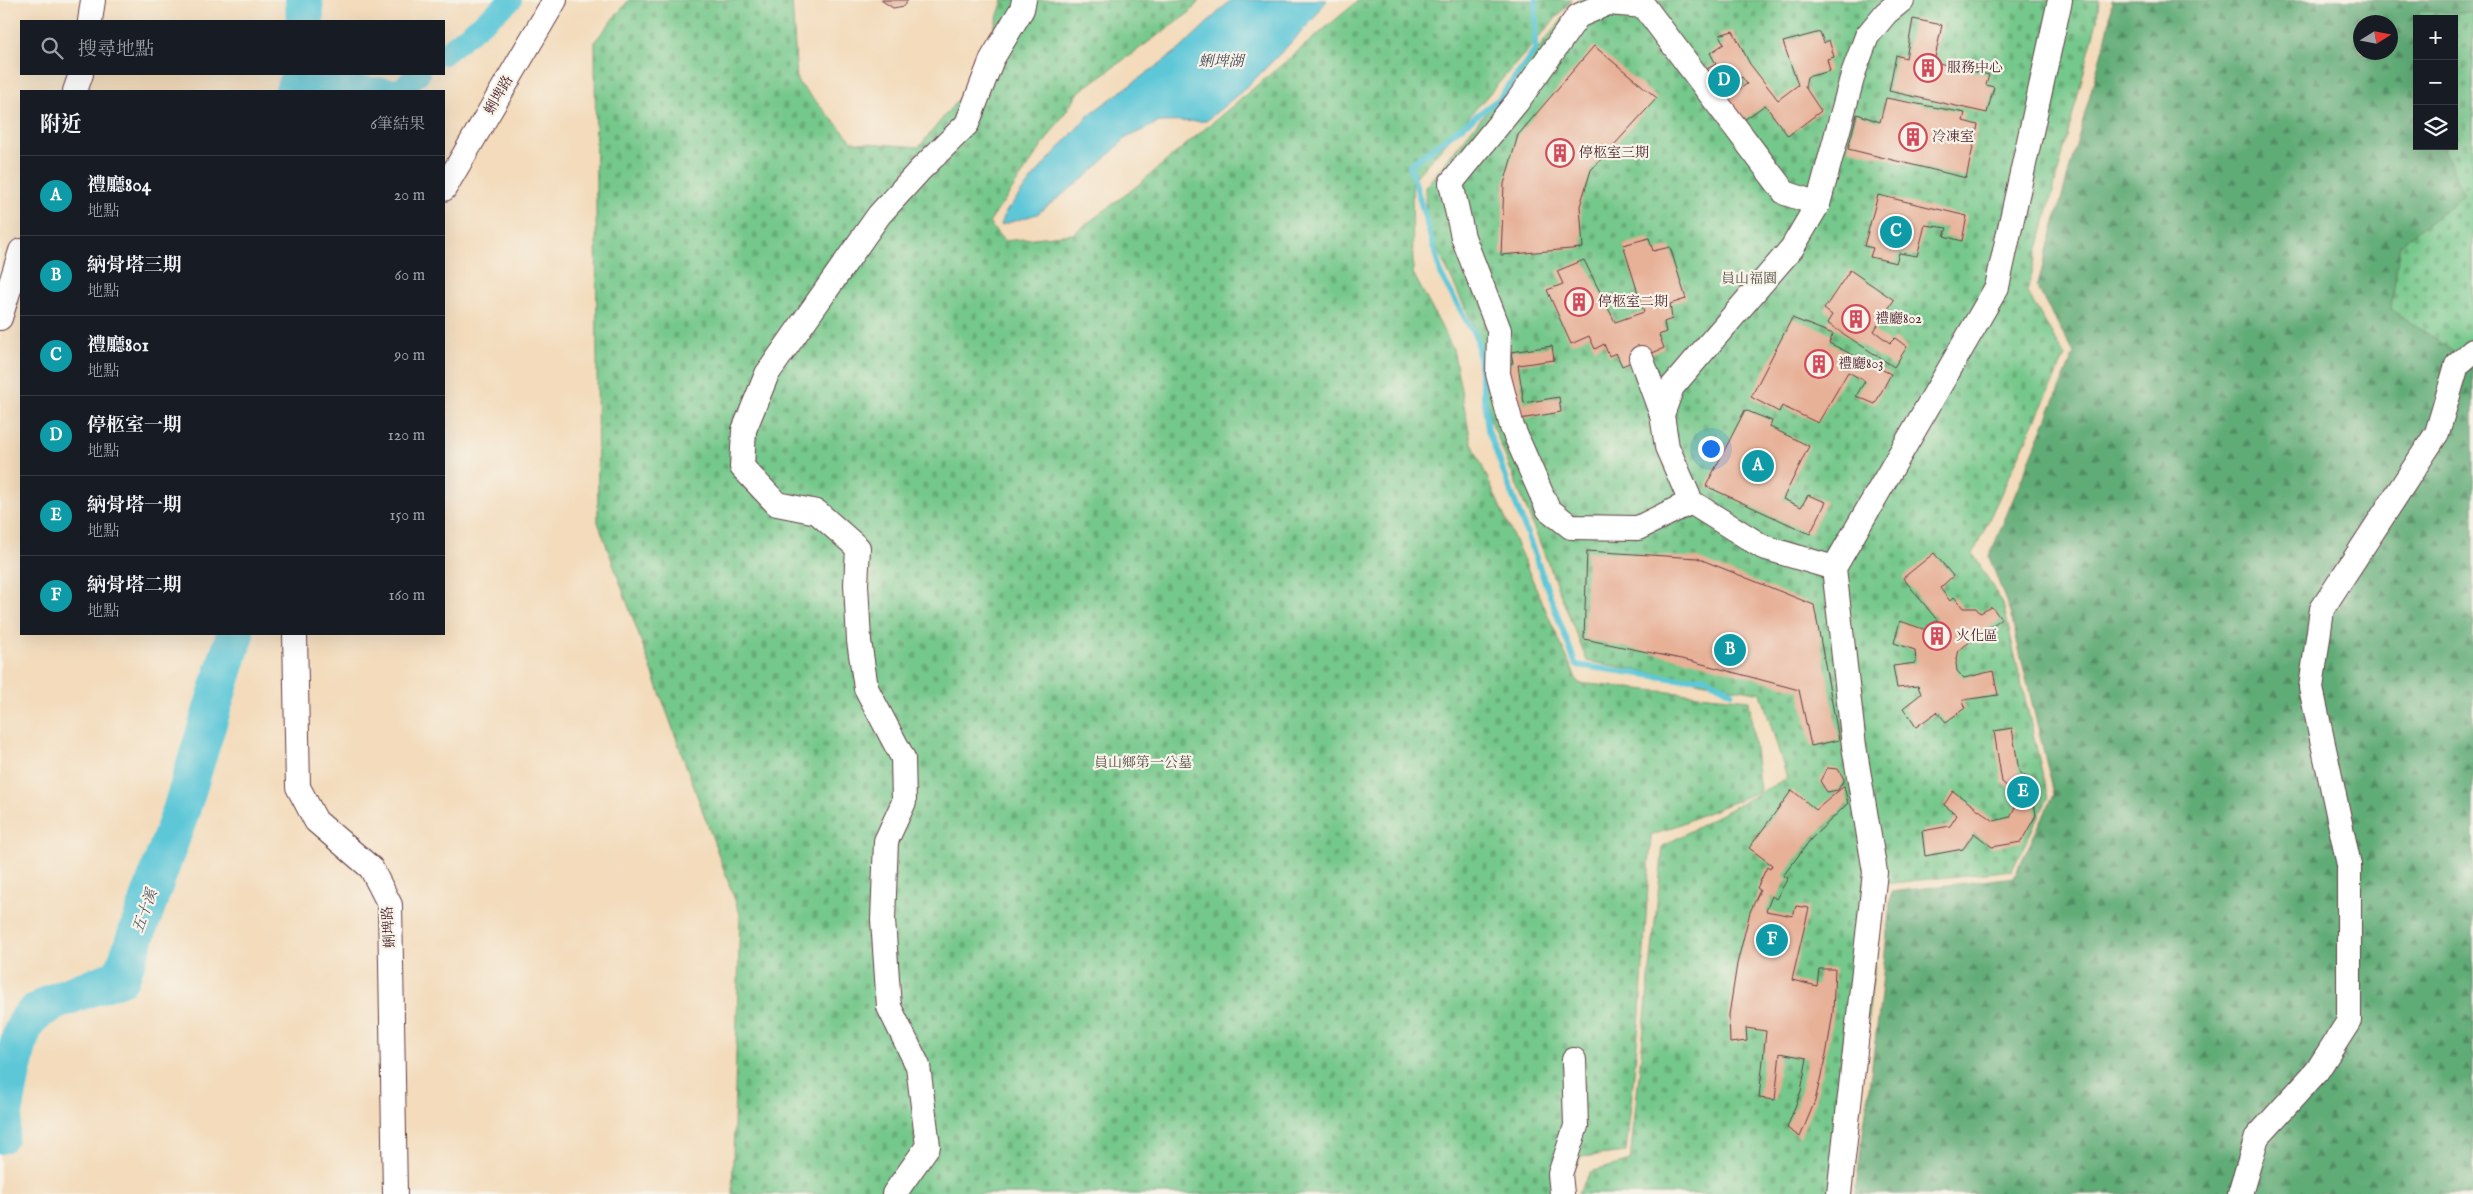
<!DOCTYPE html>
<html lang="zh-TW">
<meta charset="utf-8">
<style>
:root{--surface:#171b24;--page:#20242c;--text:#f1f3f6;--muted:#9ea1a6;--line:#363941;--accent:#d1495b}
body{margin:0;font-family:"IM FELL English","Noto Serif TC",serif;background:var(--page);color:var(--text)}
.controls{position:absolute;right:15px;top:15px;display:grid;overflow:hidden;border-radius:0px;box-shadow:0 5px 20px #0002}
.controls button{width:45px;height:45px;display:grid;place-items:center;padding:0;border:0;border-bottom:1px solid var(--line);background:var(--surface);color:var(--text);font:25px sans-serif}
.compass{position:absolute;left:2353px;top:15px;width:45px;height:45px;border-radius:50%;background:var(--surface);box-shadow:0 5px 20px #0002;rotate:79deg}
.you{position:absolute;left:1710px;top:448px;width:18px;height:18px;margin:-12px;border:4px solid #fff;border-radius:50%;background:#1a73e8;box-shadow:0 0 0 8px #1a73e833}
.badge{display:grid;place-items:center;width:32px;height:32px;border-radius:50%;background:var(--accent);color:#fff;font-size:16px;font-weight:700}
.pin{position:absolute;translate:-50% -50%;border:2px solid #fff;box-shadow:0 1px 5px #0006}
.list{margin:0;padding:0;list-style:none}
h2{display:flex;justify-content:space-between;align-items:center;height:65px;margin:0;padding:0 20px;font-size:21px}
h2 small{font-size:16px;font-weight:400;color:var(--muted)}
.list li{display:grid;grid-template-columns:32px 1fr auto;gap:15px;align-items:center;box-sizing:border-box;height:80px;padding:0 20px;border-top:1px solid var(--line)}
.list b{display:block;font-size:19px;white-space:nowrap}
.list p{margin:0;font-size:16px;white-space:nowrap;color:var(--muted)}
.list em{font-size:16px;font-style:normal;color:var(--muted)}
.icon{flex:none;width:28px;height:28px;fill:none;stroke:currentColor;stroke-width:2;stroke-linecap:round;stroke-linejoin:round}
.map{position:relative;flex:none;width:2473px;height:1194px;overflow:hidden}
.search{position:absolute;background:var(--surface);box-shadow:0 5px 20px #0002;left:20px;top:20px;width:425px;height:55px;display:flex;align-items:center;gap:12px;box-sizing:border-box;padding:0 18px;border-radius:0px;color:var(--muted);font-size:19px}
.panel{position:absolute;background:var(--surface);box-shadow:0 5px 20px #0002;left:20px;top:90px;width:425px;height:545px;border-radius:0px}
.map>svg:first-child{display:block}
</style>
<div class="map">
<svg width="2473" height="1194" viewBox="0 0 2473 1194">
<defs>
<pattern id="forest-firs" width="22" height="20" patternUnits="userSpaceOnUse" patternTransform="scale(1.25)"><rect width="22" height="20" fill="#60ac77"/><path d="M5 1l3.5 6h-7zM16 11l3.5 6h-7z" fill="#518b62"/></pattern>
<pattern id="cemetery-stones" width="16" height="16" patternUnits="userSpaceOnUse" patternTransform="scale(1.25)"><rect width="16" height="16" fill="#75c88b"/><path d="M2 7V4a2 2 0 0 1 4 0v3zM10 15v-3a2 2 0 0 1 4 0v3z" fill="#67ab78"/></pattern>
</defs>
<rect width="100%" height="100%" fill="#f7f3e8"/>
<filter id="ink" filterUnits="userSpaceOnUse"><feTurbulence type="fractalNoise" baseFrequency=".02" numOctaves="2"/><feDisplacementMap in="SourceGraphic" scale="10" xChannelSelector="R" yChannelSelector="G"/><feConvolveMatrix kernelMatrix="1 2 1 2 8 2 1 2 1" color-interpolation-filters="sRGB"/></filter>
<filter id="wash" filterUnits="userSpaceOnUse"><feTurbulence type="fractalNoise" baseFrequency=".0096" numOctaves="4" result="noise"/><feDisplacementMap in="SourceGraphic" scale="20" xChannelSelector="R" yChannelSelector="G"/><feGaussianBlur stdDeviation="1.12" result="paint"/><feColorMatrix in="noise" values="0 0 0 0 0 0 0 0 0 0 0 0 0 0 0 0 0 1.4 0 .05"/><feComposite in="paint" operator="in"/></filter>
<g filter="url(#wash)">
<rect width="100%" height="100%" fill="#f3dbbb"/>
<path fill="url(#forest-firs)" stroke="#556651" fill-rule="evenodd" d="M 2112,0 L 2473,0 L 2473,1194 L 1855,1194 L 1880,1004 L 1891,892 L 2014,877 L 2054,794 L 2010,612 L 1989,557 L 2074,353 L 2037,287 L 2109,26 ZM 2417,19 L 2454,19 L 2454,146 L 2417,146 ZM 2360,22 L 2390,22 L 2390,52 L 2360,52 Z"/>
<g fill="url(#cemetery-stones)" stroke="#60745b">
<path d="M 629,0 L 792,0 L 797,81 L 853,142 L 919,147 L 978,75 L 1003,0 L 1200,0 L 1189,13 L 1080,91 L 989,223 L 1004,241 L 1073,234 L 1133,189 L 1359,0 L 1572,0 L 1412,181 L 1413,273 L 1453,349 L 1471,441 L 1578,683 L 1749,700 L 1760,791 L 1651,836 L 1640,1014 L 1626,1152 L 1581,1157 L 1562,1194 L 732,1194 L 740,914 L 598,522 L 595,41 Z"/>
<path d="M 1578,0 L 2099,0 L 2097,21 L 2027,292 L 2065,356 L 1973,554 L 2003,604 L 2048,798 L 2012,870 L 1884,884 L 1847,1194 L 1578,1194 L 1590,1172 L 1630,1161 L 1663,846 L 1787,778 L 1761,693 L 1587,661 L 1490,418 L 1473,324 L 1426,226 L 1425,187 Z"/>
<path d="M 2419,11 L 2473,13 L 2473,365 L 2391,309 L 2400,244 L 2464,196 L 2443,146 L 2454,146 L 2454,19 L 2419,19 Z"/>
</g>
<path fill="#5dc7d8" stroke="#547382" d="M 1231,0 L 1327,0 L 1311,22 L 1249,85 L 1206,121 L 1159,122 L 1126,138 L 1088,175 L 1037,214 L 1001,225 L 1005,213 L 1041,168 L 1090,114 L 1180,49 Z"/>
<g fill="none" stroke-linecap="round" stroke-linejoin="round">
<path stroke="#5dc7d8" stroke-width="6" d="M 1536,0 L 1535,50 L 1499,99 L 1410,165 L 1442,277 L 1477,339 L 1488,430 L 1576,665 L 1677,679 L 1704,677 L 1732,692"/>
<g stroke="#5dc7d8" stroke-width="22">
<path d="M 444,54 L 511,0"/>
<path d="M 299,82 L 399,90 L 419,74"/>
</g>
<g stroke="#5dc7d8" stroke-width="38">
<path d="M 304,0 L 305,21"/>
<path d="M 294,91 L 300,74"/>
<path d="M 0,1135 C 5,1111 16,1036 28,1020 C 42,1001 98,986 121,977 L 181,811 L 235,634"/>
</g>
</g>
<g id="blocks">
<g fill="#e7b198">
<path d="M 881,0 L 908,0 L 904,6 L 893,8 Z"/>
<path d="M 1913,19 L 1942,25 L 1934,62 L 1989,75 L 1986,85 L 1994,87 L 1987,113 L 1889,91 L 1896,55 L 1906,58 Z"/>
<path d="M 1733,31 L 1750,64 L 1778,100 L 1798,85 L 1783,42 L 1820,32 L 1824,43 L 1829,40 L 1834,57 L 1827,59 L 1830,71 L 1807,77 L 1805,87 L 1821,111 L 1788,136 L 1765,105 L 1740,123 L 1723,100 L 1747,84 L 1742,77 L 1717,90 L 1707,69 L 1716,64 L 1710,53 L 1724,44 L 1719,35 Z"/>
<path d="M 1594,46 L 1657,98 L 1591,170 L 1580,206 L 1583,248 L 1501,255 L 1504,184 L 1518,135 Z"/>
<path d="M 1886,98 L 1965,113 L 1963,121 L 1978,125 L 1966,178 L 1848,149 L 1857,114 L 1880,122 Z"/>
<path d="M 1878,195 L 1967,216 L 1962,241 L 1944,236 L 1947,228 L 1925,225 L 1917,256 L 1899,253 L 1896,263 L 1870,257 L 1873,248 L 1864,246 Z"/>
<path d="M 1649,238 L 1653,251 L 1670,247 L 1686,299 L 1670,304 L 1672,319 L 1664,322 L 1666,332 L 1659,335 L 1664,348 L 1622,366 L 1616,353 L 1609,356 L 1604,344 L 1595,349 L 1589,336 L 1571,344 L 1547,290 L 1563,284 L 1557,271 L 1584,260 L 1615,322 L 1644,312 L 1623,245 Z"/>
<path d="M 1850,270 L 1894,300 L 1874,331 L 1890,343 L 1895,338 L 1907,347 L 1894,367 L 1827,323 L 1832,315 L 1824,309 Z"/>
<path d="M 1792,318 L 1833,334 L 1829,343 L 1891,374 L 1875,404 L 1856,396 L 1865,381 L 1848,372 L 1818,423 L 1782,406 L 1779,412 L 1751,397 Z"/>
<path d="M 1552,346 L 1554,360 L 1518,365 L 1524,403 L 1559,397 L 1561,412 L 1520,419 L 1505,364 L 1513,363 L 1511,352 Z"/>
<path d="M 1745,410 L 1772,421 L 1770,427 L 1809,446 L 1783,499 L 1801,507 L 1808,495 L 1826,502 L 1810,534 L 1706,486 Z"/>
<path d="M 1587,551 L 1697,558 L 1814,605 L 1839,740 L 1811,746 L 1799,690 L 1691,661 L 1584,639 Z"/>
<path d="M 1934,553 L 1953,576 L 1940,588 L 1950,601 L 1954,597 L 1963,608 L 1976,608 L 1980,613 L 1992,607 L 2001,619 L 1959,650 L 1956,663 L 1957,671 L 1964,678 L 1993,671 L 1998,695 L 1963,700 L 1965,708 L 1946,722 L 1937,712 L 1916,727 L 1903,708 L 1921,694 L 1918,686 L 1897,688 L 1893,666 L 1916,663 L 1915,650 L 1894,643 L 1900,621 L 1926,630 L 1937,620 L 1903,578 Z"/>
<path d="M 2012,728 L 2019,771 L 2031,781 L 2036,815 L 2021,842 L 1992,847 L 1974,833 L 1963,849 L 1925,856 L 1922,831 L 1950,826 L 1957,815 L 1944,805 L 1953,791 L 1994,821 L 2010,817 L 2017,803 L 2015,793 L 2002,782 L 1994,731 Z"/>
<path d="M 1827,768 L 1838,769 L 1844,779 L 1838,790 L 1827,792 L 1820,781 Z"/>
<path d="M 1844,786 L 1848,803 L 1811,839 L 1783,876 L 1788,878 L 1776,899 L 1772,896 L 1766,911 L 1793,916 L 1796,906 L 1809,908 L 1792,980 L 1817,986 L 1819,969 L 1835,969 L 1833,1012 L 1827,1050 L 1815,1101 L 1800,1137 L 1787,1128 L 1801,1091 L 1807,1058 L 1780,1053 L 1775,1100 L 1759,1098 L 1766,1031 L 1746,1028 L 1747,1041 L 1730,1043 L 1729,1015 L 1737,964 L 1750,912 L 1760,890 L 1757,888 L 1767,867 L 1770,869 L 1772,865 L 1749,848 L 1792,790 L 1816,810 Z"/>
</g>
</g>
</g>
<g filter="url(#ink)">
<use href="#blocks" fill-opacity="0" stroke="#633b41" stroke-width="1"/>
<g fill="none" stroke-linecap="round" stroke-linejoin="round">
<defs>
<g id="minor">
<path d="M 90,21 L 93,0"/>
<path d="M 75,91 L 81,74"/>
<path d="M 444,189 L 555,0"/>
<path d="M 0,318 L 21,251"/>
<path d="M 1641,358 L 1662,415"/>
<path d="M 1691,502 L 1638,528 L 1571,527 L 1548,509 L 1512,427 L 1498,374 L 1499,330 L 1463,237 L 1451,183 L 1517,102 L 1578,16 L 1608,3 L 1644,6 L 1785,193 L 1818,204"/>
<path d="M 1834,568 L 1763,547 L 1691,502 L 1667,447 L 1662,415 L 1672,387 L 1792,248 L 1818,204 L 1854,71 L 1867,36 L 1886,13 L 1902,0"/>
<path d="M 295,634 L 298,787 L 316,821 L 371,868 L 390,905 L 395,1194"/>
<path d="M 894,1194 L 928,1146 L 918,1066 L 889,1007 L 883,920 L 886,841 L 904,802 L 903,758 L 866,688 L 859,641 L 856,584 L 858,548 L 817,512 L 777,504 L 742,467 L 744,430 L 767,374 L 879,215 L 920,170 L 967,124 L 992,59 L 1022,9 L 1024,0"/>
<path d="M 1562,1194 L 1560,1174 L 1576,1126 L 1574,1060"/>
<path d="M 1839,1194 L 1875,872 L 1854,746 L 1834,568 L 1997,287 L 2060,0"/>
<path d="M 2240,1194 L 2257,1137 L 2317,1071 L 2349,1021 L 2349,865 L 2311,688 L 2322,609 L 2437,433 L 2457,365 L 2473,351"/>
</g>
</defs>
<use href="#minor" stroke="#633b41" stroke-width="26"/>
<use href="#minor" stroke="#fff" stroke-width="24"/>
</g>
</g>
<defs>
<symbol id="building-ring" viewBox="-11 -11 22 22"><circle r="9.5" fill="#f7f3e8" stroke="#d1495b" stroke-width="1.5"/><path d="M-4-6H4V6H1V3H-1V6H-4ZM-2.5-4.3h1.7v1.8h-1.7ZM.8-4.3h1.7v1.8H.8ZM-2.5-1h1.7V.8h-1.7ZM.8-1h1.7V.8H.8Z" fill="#d1495b"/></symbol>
</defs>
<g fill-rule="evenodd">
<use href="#building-ring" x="1912" y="52" width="32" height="32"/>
<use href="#building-ring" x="1897" y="121" width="32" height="32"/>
<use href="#building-ring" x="1544" y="137" width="32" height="32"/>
<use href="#building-ring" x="1563" y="286" width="32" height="32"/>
<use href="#building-ring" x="1840" y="303" width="32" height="32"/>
<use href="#building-ring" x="1803" y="348" width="32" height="32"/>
<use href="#building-ring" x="1921" y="620" width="32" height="32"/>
</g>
<g text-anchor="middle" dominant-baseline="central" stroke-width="4.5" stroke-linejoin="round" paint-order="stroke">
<g font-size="14" fill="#4a1f2b" stroke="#f7f3e8" text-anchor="start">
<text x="1947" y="68">服務中心</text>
<text x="1932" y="137">冷凍室</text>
<text x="1579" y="153">停柩室三期</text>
<text x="1598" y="302">停柩室二期</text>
<text x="1875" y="319">禮廳802</text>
<text x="1838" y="364">禮廳803</text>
<text x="1956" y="636">火化區</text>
</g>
<g font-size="14" fill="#4a1f2b" stroke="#f7f3e8">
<text transform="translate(499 95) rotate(-60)">蜊埤路</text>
<text transform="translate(389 927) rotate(-94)">蜊埤路</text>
</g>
<g font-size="14" fill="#575248" stroke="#f7f3e8">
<text x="1749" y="279">員山福園</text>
<text x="1143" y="763">員山鄉第一公墓</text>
</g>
<g font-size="15" font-style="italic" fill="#50515f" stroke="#f7f3e8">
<text x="1221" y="61">蜊埤湖</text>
<text transform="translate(145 911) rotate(-70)">五十溪</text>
</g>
</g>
</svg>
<div class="controls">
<button>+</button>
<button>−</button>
<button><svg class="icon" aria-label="layers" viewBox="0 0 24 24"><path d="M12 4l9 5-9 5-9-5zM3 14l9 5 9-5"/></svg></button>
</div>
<svg class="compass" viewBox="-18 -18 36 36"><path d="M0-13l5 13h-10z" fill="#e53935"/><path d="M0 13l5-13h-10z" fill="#9ea1a6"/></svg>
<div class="you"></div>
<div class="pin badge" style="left:1758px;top:466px;background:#0f9aa8">A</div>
<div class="pin badge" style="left:1730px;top:650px;background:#0f9aa8">B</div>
<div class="pin badge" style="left:1896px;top:232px;background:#0f9aa8">C</div>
<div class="pin badge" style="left:1724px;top:81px;background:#0f9aa8">D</div>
<div class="pin badge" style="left:2023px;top:792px;background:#0f9aa8">E</div>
<div class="pin badge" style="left:1772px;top:940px;background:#0f9aa8">F</div>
<div class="search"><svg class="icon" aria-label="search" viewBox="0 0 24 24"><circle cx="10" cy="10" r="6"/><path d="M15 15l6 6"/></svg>搜尋地點</div>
<section class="panel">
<h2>附近<small>6筆結果</small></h2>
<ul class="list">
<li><span class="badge" style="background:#0f9aa8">A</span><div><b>禮廳804</b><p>地點</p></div><em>20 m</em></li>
<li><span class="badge" style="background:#0f9aa8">B</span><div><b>納骨塔三期</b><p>地點</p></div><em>60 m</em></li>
<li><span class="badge" style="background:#0f9aa8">C</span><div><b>禮廳801</b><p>地點</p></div><em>90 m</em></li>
<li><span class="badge" style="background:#0f9aa8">D</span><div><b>停柩室一期</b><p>地點</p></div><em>120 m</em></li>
<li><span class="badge" style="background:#0f9aa8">E</span><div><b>納骨塔一期</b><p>地點</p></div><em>150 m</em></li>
<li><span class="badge" style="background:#0f9aa8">F</span><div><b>納骨塔二期</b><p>地點</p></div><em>160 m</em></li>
</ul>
</section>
</div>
